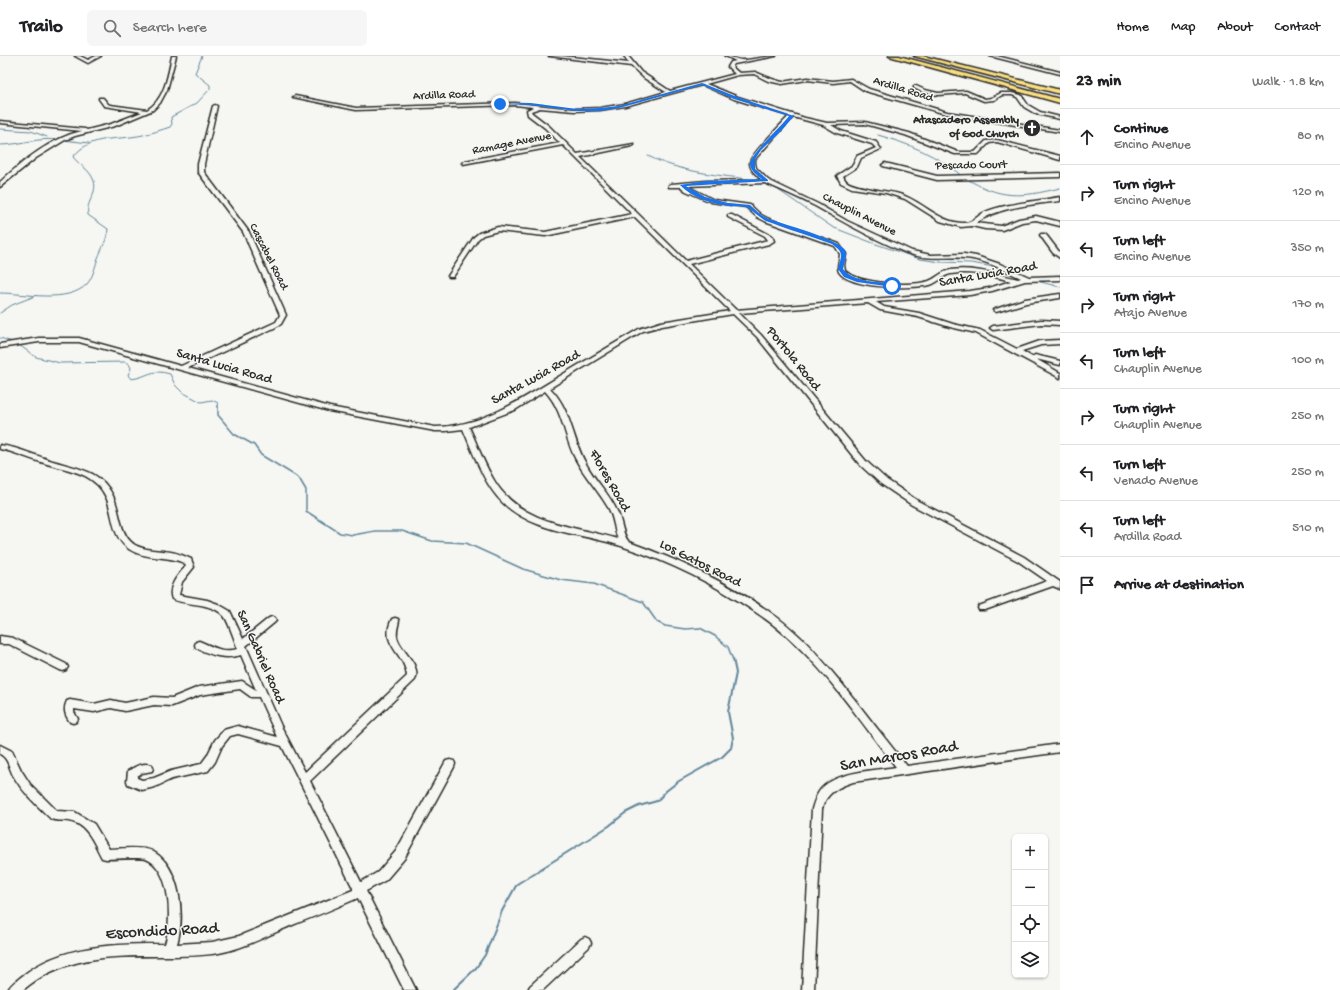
<!DOCTYPE html>
<meta charset="utf-8">
<style>
:root{--surface:#fff;--page:#f6f6f6;--text:#202124;--muted:#757577;--line:#e0e0e0}
body{margin:0;font-family:"Gochi Hand",sans-serif;background:var(--page);color:var(--text)}
.controls{position:absolute;right:12px;bottom:12px;display:grid;overflow:hidden;border-radius:6px;box-shadow:0 1px 3px #0004}
.controls button{width:36px;height:36px;display:grid;place-items:center;padding:0;border:0;border-bottom:1px solid var(--line);background:var(--surface);color:var(--text);font:20px sans-serif}
.stop{position:absolute;width:12px;height:12px;margin:-9px;border:3px solid #1a73e8;border-radius:50%;background:#fff}
.stop.end{background:#1a73e8;border-color:#fff;box-shadow:0 1px 4px #0008}
.list{margin:0;padding:0;list-style:none}
h2{display:flex;justify-content:space-between;align-items:center;height:52px;margin:0;padding:0 16px;font-size:17px}
h2 small{font-size:13px;font-weight:400;color:var(--muted)}
.list li{display:grid;grid-template-columns:26px 1fr auto;gap:12px;align-items:center;box-sizing:border-box;height:56px;padding:0 16px;border-top:1px solid var(--line)}
.list b{display:block;font-size:15px;white-space:nowrap}
.list p{margin:0;font-size:13px;white-space:nowrap;color:var(--muted)}
.list em{font-size:13px;font-style:normal;color:var(--muted)}
.icon{flex:none;width:22px;height:22px;fill:none;stroke:currentColor;stroke-width:2;stroke-linecap:round;stroke-linejoin:round}
.map{position:relative;flex:none;width:1060px;height:934px;overflow:hidden}
header{display:flex;align-items:center;gap:24px;box-sizing:border-box;height:56px;padding:0 20px;background:var(--surface);border-bottom:1px solid var(--line)}
header strong{font-size:19px}
nav{display:flex;gap:22px;margin-inline-start:auto;font-size:14px}
.search{width:280px;height:36px;background:var(--page);display:flex;align-items:center;gap:10px;box-sizing:border-box;padding:0 14px;border-radius:6px;color:var(--muted);font-size:15px}
main{display:flex}
aside{flex:1;background:var(--surface)}
.map>svg:first-child{display:block}
</style>
<header>
<strong>Trailo</strong>
<div class="search"><svg class="icon" aria-label="search" viewBox="0 0 24 24"><circle cx="10" cy="10" r="6"/><path d="M15 15l6 6"/></svg>Search here</div>
<nav><a>Home</a><a>Map</a><a>About</a><a>Contact</a></nav>
</header>
<main>
<div class="map">
<svg width="1060" height="934" viewBox="0 0 1060 934">
<rect width="100%" height="100%" fill="#f6f6f2"/>
<filter id="ink" filterUnits="userSpaceOnUse"><feTurbulence type="fractalNoise" baseFrequency=".025" numOctaves="2"/><feDisplacementMap in="SourceGraphic" scale="8" xChannelSelector="R" yChannelSelector="G"/><feConvolveMatrix kernelMatrix="1 2 1 2 8 2 1 2 1" color-interpolation-filters="sRGB"/></filter>
<g filter="url(#ink)">
<g fill="none" stroke-linecap="round" stroke-linejoin="round">
<g stroke="#608699" stroke-width="1">
<path d="M 0,73 L 31,75 L 47,81"/>
<path d="M 878,79 C 909,88 937,99 962,120"/>
<path d="M 63,84 L 89,87"/>
<path d="M 0,89 C 20,89 38,81 59,84"/>
<path d="M 648,100 C 682,117 719,119 756,124"/>
<path d="M 965,122 C 1001,143 1020,142 1060,132"/>
<path d="M 771,129 L 832,171 L 873,187 L 920,203 L 940,206 L 971,207 L 1000,212"/>
<path d="M 1037,225 L 1060,231"/>
<path d="M 0,237 C 25,237 68,248 87,228 C 93,221 95,211 98,202 C 102,192 107,184 108,173 L 88,159 C 85,143 102,136 91,119 C 87,112 78,108 73,101 C 91,78 116,85 143,79 C 152,77 161,74 170,71 L 172,68 L 171,61 L 197,47 L 210,33 L 210,29 L 195,17 L 202,0"/>
<path d="M 0,257 L 12,249 L 35,240"/>
<path d="M 0,282 L 16,287"/>
<path d="M 19,289 L 36,301 L 60,307 L 125,306 L 129,308 L 131,312 L 128,319 L 131,323 C 149,321 150,312 170,318 L 175,329 L 182,336 L 201,346 L 212,344 L 218,347 L 218,349"/>
</g>
<path stroke="#608699" stroke-width="1.5" d="M 218,348 L 218,359 L 234,378 L 254,389 L 261,399 L 299,422 L 306,434 L 306,455 L 340,477 L 353,479 L 375,475 L 402,475 L 432,485 L 466,487 L 523,513 L 561,524 L 594,528 L 643,546 L 657,566 L 665,570 L 685,573 L 700,572 L 715,580 L 728,591 L 733,604"/>
<path stroke="#608699" stroke-width="2" d="M 453,934 L 476,912 L 485,899 L 502,855 L 517,828 L 609,770 L 625,757 L 639,750 L 657,745 L 666,735 L 679,725 L 722,701 L 731,692 L 733,682 L 728,656 L 736,617 L 733,603"/>
<defs>
<g id="minor">
<path d="M 75,0 L 80,0 L 88,4 L 96,0 L 101,0 L 88,7 Z"/>
<path d="M 172,0 L 176,0 L 167,34 L 160,47 L 153,54 L 115,70 L 75,80 L 65,84 L 36,102 L 0,131 L 0,126 C 23,105 51,82 82,75 L 0,67 L 0,65 L 85,73 L 87,74 L 111,68 L 142,56 L 104,50 L 99,43 L 99,42 L 103,42 L 108,48 L 110,49 L 147,54 C 165,43 168,19 172,0 Z"/>
<path d="M 549,0 L 562,0 L 629,7 L 624,0 L 628,0 L 641,16 L 670,35 L 735,18 L 728,11 L 731,6 L 736,5 L 725,0 C 731,0 735,3 741,4 C 747,5 767,0 776,0 L 734,8 L 732,11 L 739,17 L 755,16 L 772,23 L 782,26 L 807,22 L 833,25 L 851,23 L 869,33 L 947,56 L 1060,74 L 1060,76 L 946,58 L 865,35 L 850,25 L 833,27 L 807,24 L 782,28 L 768,25 L 754,18 L 738,19 L 706,28 L 738,41 L 805,62 L 827,67 L 865,66 L 909,77 L 958,96 L 975,96 L 986,85 L 997,84 L 1060,100 L 1060,104 L 997,86 L 989,87 L 978,98 L 955,98 L 905,79 L 865,68 L 831,69 L 841,75 L 876,86 L 881,93 L 861,102 L 857,111 L 843,120 C 844,122 845,124 846,125 C 856,133 886,134 899,138 C 921,144 938,166 962,167 C 971,168 975,162 983,157 C 1001,148 1039,145 1060,141 L 1060,145 C 1032,149 1000,150 976,167 L 1001,170 L 1019,163 L 1036,160 L 1060,166 L 1060,170 L 1036,164 L 1022,166 L 1002,174 L 985,173 L 972,170 L 961,171 L 940,165 L 905,143 L 886,137 L 852,132 L 841,127 L 837,120 L 838,119 L 853,109 L 857,100 L 876,92 L 872,88 L 837,77 L 823,69 L 793,61 L 755,103 L 755,107 L 756,112 L 768,124 L 818,148 L 847,165 L 912,195 L 931,199 L 964,198 L 976,200 L 1000,208 L 1029,221 L 1060,220 L 1060,224 L 1025,225 L 992,235 L 970,239 L 876,246 L 884,251 L 919,257 L 953,268 L 980,274 L 1017,293 L 1040,285 L 1060,284 L 1060,288 L 1041,289 L 1022,295 L 1032,301 L 1035,299 L 1060,305 L 1060,309 L 1036,303 L 1060,317 L 1060,322 L 976,277 L 950,271 L 918,261 L 880,254 L 868,247 L 739,257 L 761,279 L 866,405 L 887,424 L 918,445 L 1024,501 L 1060,526 L 1060,533 L 1053,530 L 985,554 L 979,554 L 978,552 L 979,550 L 1047,525 L 1018,505 L 912,449 L 881,428 L 860,409 L 757,281 L 733,258 L 662,270 L 643,275 L 550,332 C 571,353 572,382 585,406 C 594,424 609,437 617,455 C 622,464 622,479 629,486 C 684,506 752,537 796,577 C 813,592 828,611 843,629 C 864,655 885,683 907,710 L 1060,688 L 1060,696 L 853,726 C 838,731 826,737 822,753 L 814,934 L 802,934 L 812,753 C 814,746 816,739 821,733 C 837,715 874,715 896,711 C 853,656 814,594 754,555 C 714,528 670,506 624,491 C 585,477 535,478 503,447 C 483,427 474,398 463,373 L 446,375 L 435,375 L 329,355 L 79,286 L 39,286 L 0,292 L 0,288 L 39,282 L 79,282 L 181,310 L 276,266 L 280,259 L 243,176 L 198,116 L 198,108 L 213,50 L 215,49 L 217,50 L 204,108 L 204,116 L 249,176 L 286,259 L 281,268 L 274,272 L 188,312 L 330,351 L 435,371 C 482,371 522,343 560,320 C 587,304 613,288 639,273 L 661,266 L 730,255 L 635,161 L 545,180 L 498,175 L 483,179 L 478,183 L 453,221 L 449,221 L 448,220 L 474,181 L 479,177 L 498,171 L 545,176 L 632,158 L 563,89 L 463,108 L 462,107 L 465,105 L 560,87 L 545,72 L 528,59 L 527,54 L 533,51 L 515,49 L 356,54 L 293,41 L 295,40 L 356,52 L 515,47 L 574,53 L 600,52 L 625,48 L 666,36 L 644,22 L 631,10 ZM 702,29 L 734,43 L 789,60 C 782,68 751,98 750,106 C 749,113 757,119 762,124 L 706,125 L 671,128 L 669,129 L 669,131 L 681,131 L 686,135 L 711,146 L 746,151 L 757,161 L 765,165 L 835,190 L 840,198 C 840,204 836,210 839,216 C 850,233 912,233 930,229 C 938,227 943,219 951,218 C 971,215 992,220 1011,225 L 989,232 L 970,235 L 736,254 L 689,208 L 769,188 L 774,185 L 772,180 L 732,159 L 728,159 L 728,161 L 765,180 L 768,184 L 686,205 L 580,101 L 632,90 L 634,89 L 634,88 L 577,98 L 549,70 L 532,57 L 531,55 L 540,52 L 574,55 L 600,54 L 625,50 ZM 765,127 C 782,134 799,142 815,150 C 845,167 875,184 907,197 C 929,205 943,200 964,202 C 984,203 1004,214 1021,222 L 1018,223 C 996,218 973,211 951,214 C 942,215 937,222 929,225 C 911,231 860,228 845,215 L 844,209 L 846,198 L 839,188 L 769,163 L 761,159 L 750,149 L 714,144 L 687,130 ZM 545,335 C 563,354 564,380 575,402 C 584,420 599,435 609,453 C 614,463 614,473 618,483 C 575,470 525,469 497,429 C 485,411 478,390 469,371 L 515,354 Z"/>
<path d="M 990,0 L 997,0 L 1060,16 L 1060,18 Z"/>
<path d="M 916,30 L 925,34 L 938,37 L 966,35 L 985,43 L 991,42 L 1001,37 L 1012,37 L 1021,39 L 1028,49 L 1040,56 L 1060,61 L 1060,63 L 1036,58 L 1024,51 L 1017,41 L 1012,39 L 1002,39 L 994,44 L 984,45 L 965,37 L 938,39 L 922,36 L 914,32 L 914,30 Z"/>
<path d="M 885,107 L 937,120 L 1060,117 L 1060,121 L 937,124 L 883,110 L 882,109 Z"/>
<path d="M 1041,178 L 1045,178 L 1047,180 L 1060,197 L 1060,202 L 1053,197 L 1040,179 Z"/>
<path d="M 1060,238 L 1060,242 L 1026,247 L 996,256 L 993,254 L 1025,243 Z"/>
<path d="M 1041,264 L 1060,265 L 1060,269 L 1041,268 L 993,274 L 990,272 L 993,270 Z"/>
<path d="M 0,389 C 16,391 29,397 44,402 C 69,412 100,411 113,440 C 121,456 119,479 135,489 C 146,495 159,494 171,496 C 178,497 184,500 191,503 L 194,511 L 182,526 L 179,539 L 207,544 L 218,548 L 230,555 L 243,583 L 269,562 L 272,561 L 275,562 L 276,564 L 275,566 L 246,590 L 281,670 L 305,716 L 407,620 C 405,597 379,589 392,563 L 395,562 L 398,563 L 399,565 C 398,570 396,575 397,581 C 400,595 422,608 415,624 L 310,725 L 361,826 L 378,816 L 396,795 L 446,705 L 450,704 L 454,705 L 455,708 L 454,711 L 404,803 L 386,824 L 366,835 L 416,934 L 404,934 L 358,842 C 336,852 313,861 290,870 C 267,880 244,892 219,897 C 201,900 183,900 164,900 C 113,900 64,899 23,934 L 8,934 C 11,928 16,925 21,921 C 60,888 117,888 165,888 C 172,867 172,813 146,803 C 138,801 115,803 106,803 L 102,802 C 95,789 88,770 73,766 C 66,763 58,766 51,763 C 38,750 24,738 14,721 C 9,713 9,703 0,698 L 0,689 L 12,695 L 21,714 L 30,728 L 57,755 L 75,756 L 94,768 L 109,793 C 120,793 142,790 152,795 C 181,810 185,860 177,888 L 212,886 L 239,880 L 353,834 L 353,832 L 282,690 L 238,678 L 230,680 L 222,690 L 215,706 L 208,715 L 172,723 L 155,731 L 142,734 L 128,728 L 127,725 L 128,715 C 136,710 143,706 152,709 L 153,712 L 152,715 L 142,717 L 137,720 L 137,722 L 142,724 L 154,722 L 171,715 L 201,708 L 207,700 L 215,684 L 224,674 L 227,673 L 238,670 L 277,681 L 259,641 L 251,641 L 240,633 L 200,639 L 172,650 L 154,649 L 125,655 L 111,652 L 94,656 L 74,653 L 74,656 L 78,663 L 76,666 L 73,667 L 70,666 C 65,659 63,653 67,645 L 70,644 L 94,648 L 111,644 L 125,647 L 154,641 L 172,642 L 199,631 L 242,625 L 256,634 L 241,599 C 224,604 211,599 196,592 L 195,589 L 196,586 L 199,585 C 214,591 221,597 238,593 C 235,586 228,563 223,559 C 210,546 188,550 172,543 C 167,531 178,519 186,510 L 184,507 C 167,499 145,504 129,493 C 111,481 114,458 106,441 C 94,415 64,414 41,406 C 27,402 15,396 0,393 Z"/>
<path d="M 0,580 L 13,582 L 66,608 L 68,611 L 66,614 L 63,615 L 60,614 L 9,588 L 0,588 Z"/>
<path d="M 585,881 L 589,883 L 591,887 L 589,891 L 543,934 L 528,934 L 530,930 L 581,883 Z"/>
</g>
<path id="major" d="M 914,0 L 923,0 L 1060,34 L 1060,38 Z"/>
<path id="highway" d="M 889,0 L 899,0 L 1060,43 L 1060,47 Z"/>
</defs>
<use href="#minor" stroke="#2b2b2b" stroke-width="3"/>
<use href="#major" stroke="#2b2b2b" stroke-width="3"/>
<use href="#highway" stroke="#2b2b2b" stroke-width="3"/>
<use href="#minor" fill="#f6f6f2" fill-rule="evenodd"/>
<use href="#major" fill="#fbe080" fill-rule="evenodd"/>
<use href="#highway" fill="#fbe080" fill-rule="evenodd"/>
</g>
</g>
<path fill="#1a73e8" d="M 702,27 L 737,41 L 794,60 L 780,76 L 761,94 L 755,103 L 755,113 L 768,124 L 768,125 L 686,130 L 705,141 L 728,147 L 750,149 L 761,159 L 769,163 C 783,168 838,183 845,194 C 848,199 844,207 843,213 C 854,227 877,225 893,228 L 893,231 L 857,226 L 844,221 L 838,213 C 842,198 844,197 832,188 L 766,165 C 759,161 754,156 748,152 C 743,149 735,151 729,150 C 713,148 692,142 680,129 L 706,125 L 762,123 C 758,120 751,115 750,109 C 749,99 782,70 789,60 L 734,43 L 702,29 L 619,52 L 600,55 L 577,55 L 530,49 L 499,48 L 530,47 L 577,53 L 600,52 L 619,50 Z"/>
<defs>
<symbol id="church-disc" viewBox="-11 -11 22 22"><circle r="9.5" fill="#2b2b2b" stroke="#f6f6f2"/><path d="M-1.2-6h2.4v3.5h3.3v2.4h-3.3V6h-2.4V-.1h-3.3v-2.4h3.3Z" fill="#fff"/></symbol>
</defs>
<g fill-rule="evenodd">
<use href="#church-disc" x="1022" y="62" width="20" height="20"/>
</g>
<g text-anchor="middle" dominant-baseline="central" stroke-width="3" stroke-linejoin="round" paint-order="stroke">
<g font-size="12" fill="#2b2b2b" stroke="#f6f6f2">
<text transform="translate(903 34) rotate(17)">Ardilla Road</text>
<text transform="translate(444 40) rotate(-2)">Ardilla Road</text>
<text transform="translate(512 88) rotate(-11)">Ramage Avenue</text>
<text transform="translate(971 110) rotate(-1)">Pescado Court</text>
<text transform="translate(859 159) rotate(27)">Chauplin Avenue</text>
<text transform="translate(268 201) rotate(63)">Cascabel Road</text>
</g>
<g font-size="12" font-weight="bold" fill="#2b2b2b" stroke="#f6f6f2" text-anchor="end">
<text x="1019" y="65">Atascadero Assembly<tspan x="1019" dy="14">of God Church</tspan></text>
</g>
<g font-size="14" fill="#2b2b2b" stroke="#f6f6f2">
<text transform="translate(988 219) rotate(-10)">Santa Lucia Road</text>
<text transform="translate(793 303) rotate(51)">Portola Road</text>
<text transform="translate(224 311) rotate(16)">Santa Lucia Road</text>
<text transform="translate(536 322) rotate(-29)">Santa Lucia Road</text>
<text transform="translate(609 425) rotate(60)">Flores Road</text>
<text transform="translate(700 508) rotate(27)">Los Gatos Road</text>
<text transform="translate(260 601) rotate(66)">San Gabriel Road</text>
</g>
<g font-size="17" fill="#2b2b2b" stroke="#f6f6f2">
<text transform="translate(899 701) rotate(-10)">San Marcos Road</text>
<text transform="translate(162 876) rotate(-3)">Escondido Road</text>
</g>
</g>
</svg>
<div class="controls">
<button>+</button>
<button>−</button>
<button><svg class="icon" aria-label="locate" viewBox="0 0 24 24"><circle cx="12" cy="12" r="6"/><path d="M12 2v4M12 18v4M2 12h4M18 12h4"/></svg></button>
<button><svg class="icon" aria-label="layers" viewBox="0 0 24 24"><path d="M12 4l9 5-9 5-9-5zM3 14l9 5 9-5"/></svg></button>
</div>
<div class="stop" style="left:892px;top:230px"></div>
<div class="stop end" style="left:500px;top:48px"></div>
</div>
<aside>
<h2>23 min<small>Walk · 1.8 km</small></h2>
<ul class="list">
<li><svg class="icon" aria-label="ahead" viewBox="0 0 24 24"><path d="M12 20V5M6 11l6-6 6 6"/></svg><div><b>Continue</b><p>Encino Avenue</p></div><em>80 m</em></li>
<li><svg class="icon" aria-label="right" viewBox="0 0 24 24"><path d="M7 20v-9h11M14 6l5 5-5 5"/></svg><div><b>Turn right</b><p>Encino Avenue</p></div><em>120 m</em></li>
<li><svg class="icon" aria-label="left" viewBox="0 0 24 24"><path d="M17 20v-9H6M10 6l-5 5 5 5"/></svg><div><b>Turn left</b><p>Encino Avenue</p></div><em>350 m</em></li>
<li><svg class="icon" aria-label="right" viewBox="0 0 24 24"><path d="M7 20v-9h11M14 6l5 5-5 5"/></svg><div><b>Turn right</b><p>Atajo Avenue</p></div><em>170 m</em></li>
<li><svg class="icon" aria-label="left" viewBox="0 0 24 24"><path d="M17 20v-9H6M10 6l-5 5 5 5"/></svg><div><b>Turn left</b><p>Chauplin Avenue</p></div><em>100 m</em></li>
<li><svg class="icon" aria-label="right" viewBox="0 0 24 24"><path d="M7 20v-9h11M14 6l5 5-5 5"/></svg><div><b>Turn right</b><p>Chauplin Avenue</p></div><em>250 m</em></li>
<li><svg class="icon" aria-label="left" viewBox="0 0 24 24"><path d="M17 20v-9H6M10 6l-5 5 5 5"/></svg><div><b>Turn left</b><p>Venado Avenue</p></div><em>250 m</em></li>
<li><svg class="icon" aria-label="left" viewBox="0 0 24 24"><path d="M17 20v-9H6M10 6l-5 5 5 5"/></svg><div><b>Turn left</b><p>Ardilla Road</p></div><em>510 m</em></li>
<li><svg class="icon" aria-label="arrive" viewBox="0 0 24 24"><path d="M6 21V4h12l-3 4 3 4H6"/></svg><div><b>Arrive at destination</b></div></li>
</ul>
</aside>
</main>
